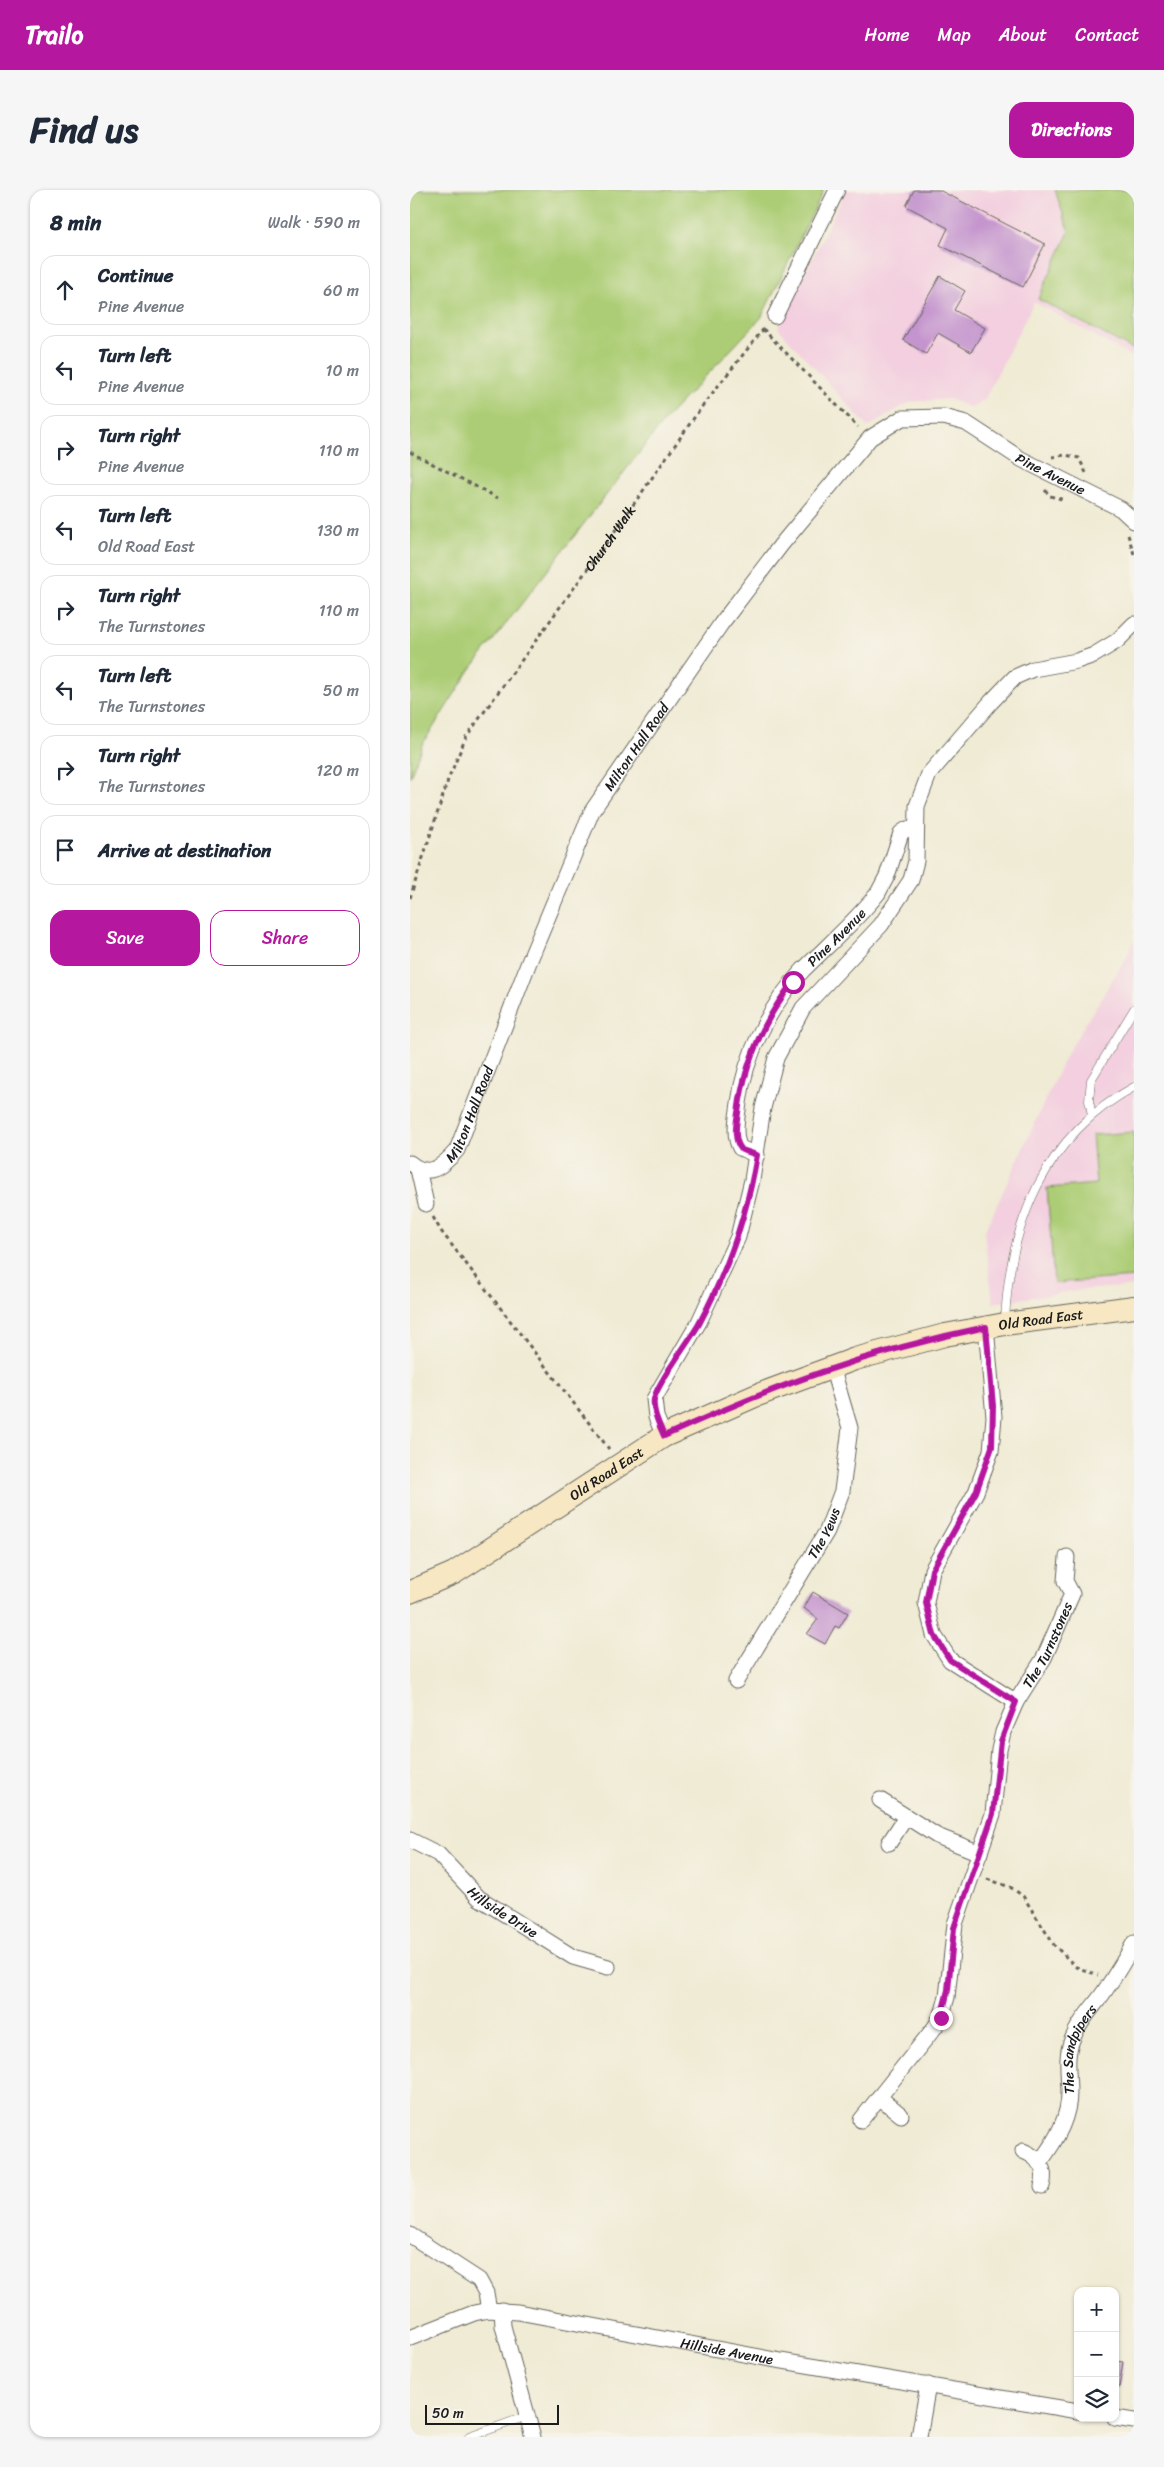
<!DOCTYPE html>
<meta charset="utf-8">
<style>
:root{--surface:#fff;--page:#f6f6f7;--text:#1f2937;--muted:#747a83;--line:#e0e1e3;--accent:#b5179e}
body{margin:0;font-family:Sriracha,sans-serif;background:var(--page);color:var(--text)}
.controls{position:absolute;right:15px;bottom:15px;display:grid;overflow:hidden;border-radius:10px;box-shadow:0 1px 4px #0004}
.controls button{width:45px;height:45px;display:grid;place-items:center;padding:0;border:0;border-bottom:1px solid var(--line);background:var(--surface);color:var(--text);font:25px sans-serif}
.scale{position:absolute;left:15px;bottom:12px;width:134px;box-sizing:border-box;padding-left:5px;border:2px solid #1c1c1c;border-top:0;font-size:14px;line-height:18px;white-space:nowrap;color:#1c1c1c;-webkit-text-stroke:4px #f7f3e8;paint-order:stroke}
.stop{position:absolute;width:15px;height:15px;margin:-11px;border:4px solid #b5179e;border-radius:50%;background:#fff}
.stop.end{background:#b5179e;border-color:#fff;box-shadow:0 1px 5px #0008}
.list{margin:0;padding:0;list-style:none}
h2{display:flex;justify-content:space-between;align-items:center;height:65px;margin:0;padding:0 20px;font-size:21px}
h2 small{font-size:16px;font-weight:400;color:var(--muted)}
.list li{display:grid;grid-template-columns:32px 1fr auto;gap:15px;align-items:center;box-sizing:border-box;height:70px;margin:0 10px 10px;padding:0 10px;border:1px solid var(--line);border-radius:15px}
.list b{display:block;font-size:19px;white-space:nowrap}
.list p{margin:0;font-size:16px;white-space:nowrap;color:var(--muted)}
.list em{font-size:16px;font-style:normal;color:var(--muted)}
.actions{display:flex;gap:10px;padding:15px 20px}
.actions a{flex:1;padding:11px 0;border:1px solid var(--accent);border-radius:15px;text-align:center;font-size:18px;color:var(--accent)}
.actions .main{background:var(--accent);color:#fff}
.icon{flex:none;width:28px;height:28px;fill:none;stroke:currentColor;stroke-width:2;stroke-linecap:round;stroke-linejoin:round}
.map{position:relative;flex:none;width:724px;height:2247px;overflow:hidden;border-radius:15px}
header{display:flex;align-items:center;gap:30px;box-sizing:border-box;height:70px;padding:0 25px;background:var(--accent);color:#fff}
header strong{font-size:24px}
nav{display:flex;gap:28px;margin-inline-start:auto;font-size:18px}
.intro{display:flex;align-items:center;justify-content:space-between;box-sizing:border-box;height:120px;padding:0 30px}
h1{margin:0;font-size:35px}
.button{padding:12px 22px;border-radius:15px;background:var(--accent);color:#fff;font-size:18px;font-weight:700}
main{display:flex;gap:30px;padding:0 30px}
aside{flex:1;background:var(--surface);border-radius:15px;box-shadow:0 1px 4px #0004}
.map>svg:first-child{display:block}
</style>
<header>
<strong>Trailo</strong>
<nav><a>Home</a><a>Map</a><a>About</a><a>Contact</a></nav>
</header>
<div class="intro"><h1>Find us</h1><a class="button">Directions</a></div>
<main>
<aside>
<h2>8 min<small>Walk · 590 m</small></h2>
<ul class="list">
<li><svg class="icon" aria-label="ahead" viewBox="0 0 24 24"><path d="M12 20V5M6 11l6-6 6 6"/></svg><div><b>Continue</b><p>Pine Avenue</p></div><em>60 m</em></li>
<li><svg class="icon" aria-label="left" viewBox="0 0 24 24"><path d="M17 20v-9H6M10 6l-5 5 5 5"/></svg><div><b>Turn left</b><p>Pine Avenue</p></div><em>10 m</em></li>
<li><svg class="icon" aria-label="right" viewBox="0 0 24 24"><path d="M7 20v-9h11M14 6l5 5-5 5"/></svg><div><b>Turn right</b><p>Pine Avenue</p></div><em>110 m</em></li>
<li><svg class="icon" aria-label="left" viewBox="0 0 24 24"><path d="M17 20v-9H6M10 6l-5 5 5 5"/></svg><div><b>Turn left</b><p>Old Road East</p></div><em>130 m</em></li>
<li><svg class="icon" aria-label="right" viewBox="0 0 24 24"><path d="M7 20v-9h11M14 6l5 5-5 5"/></svg><div><b>Turn right</b><p>The Turnstones</p></div><em>110 m</em></li>
<li><svg class="icon" aria-label="left" viewBox="0 0 24 24"><path d="M17 20v-9H6M10 6l-5 5 5 5"/></svg><div><b>Turn left</b><p>The Turnstones</p></div><em>50 m</em></li>
<li><svg class="icon" aria-label="right" viewBox="0 0 24 24"><path d="M7 20v-9h11M14 6l5 5-5 5"/></svg><div><b>Turn right</b><p>The Turnstones</p></div><em>120 m</em></li>
<li><svg class="icon" aria-label="arrive" viewBox="0 0 24 24"><path d="M6 21V4h12l-3 4 3 4H6"/></svg><div><b>Arrive at destination</b></div></li>
</ul>
<div class="actions"><a class="main">Save</a><a>Share</a></div>
</aside>
<div class="map">
<svg width="724" height="2247" viewBox="0 0 724 2247">
<rect width="100%" height="100%" fill="#f7f3e8"/>
<filter id="ink" filterUnits="userSpaceOnUse"><feTurbulence type="fractalNoise" baseFrequency=".02" numOctaves="2"/><feDisplacementMap in="SourceGraphic" scale="10" xChannelSelector="R" yChannelSelector="G"/><feConvolveMatrix kernelMatrix="1 2 1 2 8 2 1 2 1" color-interpolation-filters="sRGB"/></filter>
<filter id="wash" filterUnits="userSpaceOnUse"><feTurbulence type="fractalNoise" baseFrequency=".0096" numOctaves="4" result="noise"/><feDisplacementMap in="SourceGraphic" scale="20" xChannelSelector="R" yChannelSelector="G"/><feGaussianBlur stdDeviation="1.12" result="paint"/><feColorMatrix in="noise" values="0 0 0 0 0 0 0 0 0 0 0 0 0 0 0 0 0 1.4 0 .05"/><feComposite in="paint" operator="in"/></filter>
<g filter="url(#wash)">
<rect width="100%" height="100%" fill="#f0ebd4"/>
<g fill="#f3cfdf">
<path d="M 436,0 L 724,0 L 724,168 L 624,112 L 574,210 L 562,218 L 539,209 L 500,212 L 458,237 L 368,138 Z"/>
<path d="M 724,750 L 724,1096 L 671,1100 L 583,1113 L 574,1043 L 656,865 L 717,766 Z"/>
</g>
<g fill="#accd75" stroke="#647448">
<path d="M 0,0 L 414,0 L 351,128 L 257,227 L 60,480 L 12,555 L 0,587 Z"/>
<path d="M 645,0 L 724,0 L 724,160 L 628,109 L 659,42 Z"/>
<path d="M 724,942 L 724,1087 L 644,1093 L 637,998 L 686,994 L 682,945 Z"/>
</g>
<g id="blocks">
<g fill="#c494ce">
<path d="M 504,0 L 529,0 L 635,54 L 613,97 L 530,55 L 538,38 L 496,16 Z"/>
<path d="M 530,86 L 555,101 L 544,120 L 575,138 L 561,162 L 528,143 L 516,164 L 493,150 Z"/>
<path d="M 403,1402 L 438,1423 L 429,1438 L 425,1436 L 415,1454 L 397,1444 L 408,1429 L 394,1418 Z"/>
<path d="M 705,2171 L 713,2172 L 709,2198 L 705,2197 Z"/>
</g>
</g>
</g>
<g filter="url(#ink)">
<use href="#blocks" fill-opacity="0" stroke="#66645c" stroke-width="1"/>
<g fill="none" stroke-linecap="round" stroke-linejoin="round">
<defs>
<g id="service">
<path d="M 682,925 L 679,911 L 681,890 L 724,819"/>
<path d="M 595,1132 C 599,1034 635,945 724,897"/>
<path d="M 59,2247 L 117,2226"/>
</g>
<g id="minor">
<path d="M 365,126 L 427,0"/>
<path id="s2" d="M 347,965 L 330,958 C 323,945 327,928 329,913 C 335,865 360,815 393,780 C 418,755 446,731 468,703 L 477,686 L 491,643 L 497,639 L 505,638"/>
<path id="s3" d="M 0,973 C 19,989 33,976 47,960 L 119,772 L 182,621 L 311,434 L 371,355 L 460,248 L 492,228 L 534,227 L 556,233 L 611,269 L 711,319 L 724,331"/>
<path d="M 8,979 L 16,1014"/>
<path d="M 576,1137 L 584,1227 L 581,1261 L 566,1302 L 522,1380 L 516,1413 L 524,1445 L 540,1470 L 606,1512"/>
<path d="M 254,1246 L 246,1227 L 244,1209 L 289,1132 L 328,1047 L 342,990 L 353,918 L 366,868 L 393,818 L 471,735 L 501,690 L 506,671 L 507,616 L 519,584 L 581,512 L 605,487 L 623,479 L 667,471 L 684,465 L 707,451 L 724,434"/>
<path id="s4" d="M 326,1491 L 417,1341 L 432,1301 L 440,1238 L 422,1177"/>
<path d="M 470,1610 L 527,1646 L 570,1663"/>
<path id="s5" d="M 0,1650 L 28,1664 L 69,1708 L 163,1767 L 198,1777"/>
<path d="M 479,1653 L 496,1627"/>
<path d="M 469,1907 L 491,1925"/>
<path id="s6" d="M 451,1930 L 525,1837 L 532,1825 L 537,1807 L 545,1734 L 583,1624 L 589,1560 L 593,1542 L 606,1512 L 634,1468 L 662,1404 L 655,1391 L 657,1367"/>
<path d="M 613,1961 C 629,1967 637,1980 632,1996"/>
<path id="s7" d="M 629,1973 C 644,1954 659,1928 659,1903 C 659,1886 655,1866 662,1850 C 669,1831 683,1818 694,1802 C 705,1786 715,1770 724,1753"/>
<path id="s8" d="M 0,2045 L 69,2090 L 76,2103 L 79,2120 L 108,2122 L 360,2169 L 668,2221"/>
<path d="M 92,2120 L 93,2136 L 123,2247"/>
<path d="M 0,2148 L 64,2123 L 79,2120"/>
<path d="M 705,2228 L 724,2231"/>
<path d="M 509,2247 L 518,2195"/>
</g>
<g id="secondary">
<path id="s9" d="M 0,1402 L 44,1383 L 254,1246 L 345,1206 L 445,1169 L 535,1145 L 595,1134 L 724,1117"/>
</g>
</defs>
<use href="#service" stroke="#66645c" stroke-width="9"/>
<use href="#minor" stroke="#66645c" stroke-width="17"/>
<use href="#secondary" stroke="#66645c" stroke-width="24"/>
<g stroke="#66645c" stroke-width="3" stroke-dasharray="4 4" stroke-linecap="butt">
<path d="M 353,139 L 448,237"/>
<path d="M 0,262 L 88,308"/>
<path d="M 642,267 L 656,265 L 669,268 L 677,285"/>
<path d="M 635,300 L 640,306 L 655,310"/>
<path d="M 718,345 L 724,364"/>
<path id="s1" d="M 0,708 L 38,590 L 56,547 L 200,348 L 293,215 L 355,137"/>
<path d="M 23,1027 L 31,1041 L 199,1259"/>
<path d="M 577,1689 L 600,1697 L 613,1706 L 644,1755 L 666,1777 L 688,1785"/>
</g>
<use href="#service" stroke="#fff" stroke-width="8"/>
<use href="#minor" stroke="#fff" stroke-width="15"/>
<use href="#secondary" stroke="#f7e8c3" stroke-width="22"/>
</g>
</g>
<g fill="none" stroke-linecap="round" stroke-linejoin="round" filter="url(#ink)">
<path stroke="#b5179e" stroke-width="6" d="M 383,792 C 353,831 334,875 328,923 C 326,935 323,950 332,960 L 347,965 C 337,1025 318,1080 289,1134 C 279,1152 247,1193 244,1209 C 242,1221 250,1236 254,1246 C 362,1197 459,1161 576,1137 L 583,1216 L 582,1257 L 566,1302 L 522,1380 L 516,1413 L 524,1445 L 540,1470 L 606,1512 L 591,1551 L 583,1624 L 544,1738 L 538,1800 L 531,1828"/>
</g>
<g text-anchor="middle" dominant-baseline="central" stroke-width="5" stroke-linejoin="round" paint-order="stroke">
<g font-size="14" fill="#1c1c1c" stroke="#f7f3e8">
<text stroke="none"><textPath href="#s3" startOffset="1088">Pine Avenue</textPath></text>
<text stroke="none"><textPath href="#s1" startOffset="416">Church Walk</textPath></text>
<text stroke="none"><textPath href="#s3" startOffset="499">Milton Hall Road</textPath></text>
<text stroke="none"><textPath href="#s2" startOffset="261">Pine Avenue</textPath></text>
<text stroke="none"><textPath href="#s3" startOffset="94">Milton Hall Road</textPath></text>
<text stroke="none"><textPath href="#s9" startOffset="695">Old Road East</textPath></text>
<text stroke="none"><textPath href="#s9" startOffset="230">Old Road East</textPath></text>
<text stroke="none"><textPath href="#s4" startOffset="172">The Yews</textPath></text>
<text stroke="none"><textPath href="#s6" startOffset="522">The Turnstones</textPath></text>
<text stroke="none"><textPath href="#s5" startOffset="119">Hillside Drive</textPath></text>
<text stroke="none"><textPath href="#s7" startOffset="124">The Sandpipers</textPath></text>
<text stroke="none"><textPath href="#s8" startOffset="356">Hillside Avenue</textPath></text>
</g>
</g>
</svg>
<div class="controls">
<button>+</button>
<button>−</button>
<button><svg class="icon" aria-label="layers" viewBox="0 0 24 24"><path d="M12 4l9 5-9 5-9-5zM3 14l9 5 9-5"/></svg></button>
</div>
<div class="scale">50 m</div>
<div class="stop" style="left:383px;top:792px"></div>
<div class="stop end" style="left:531px;top:1828px"></div>
</div>
</main>
